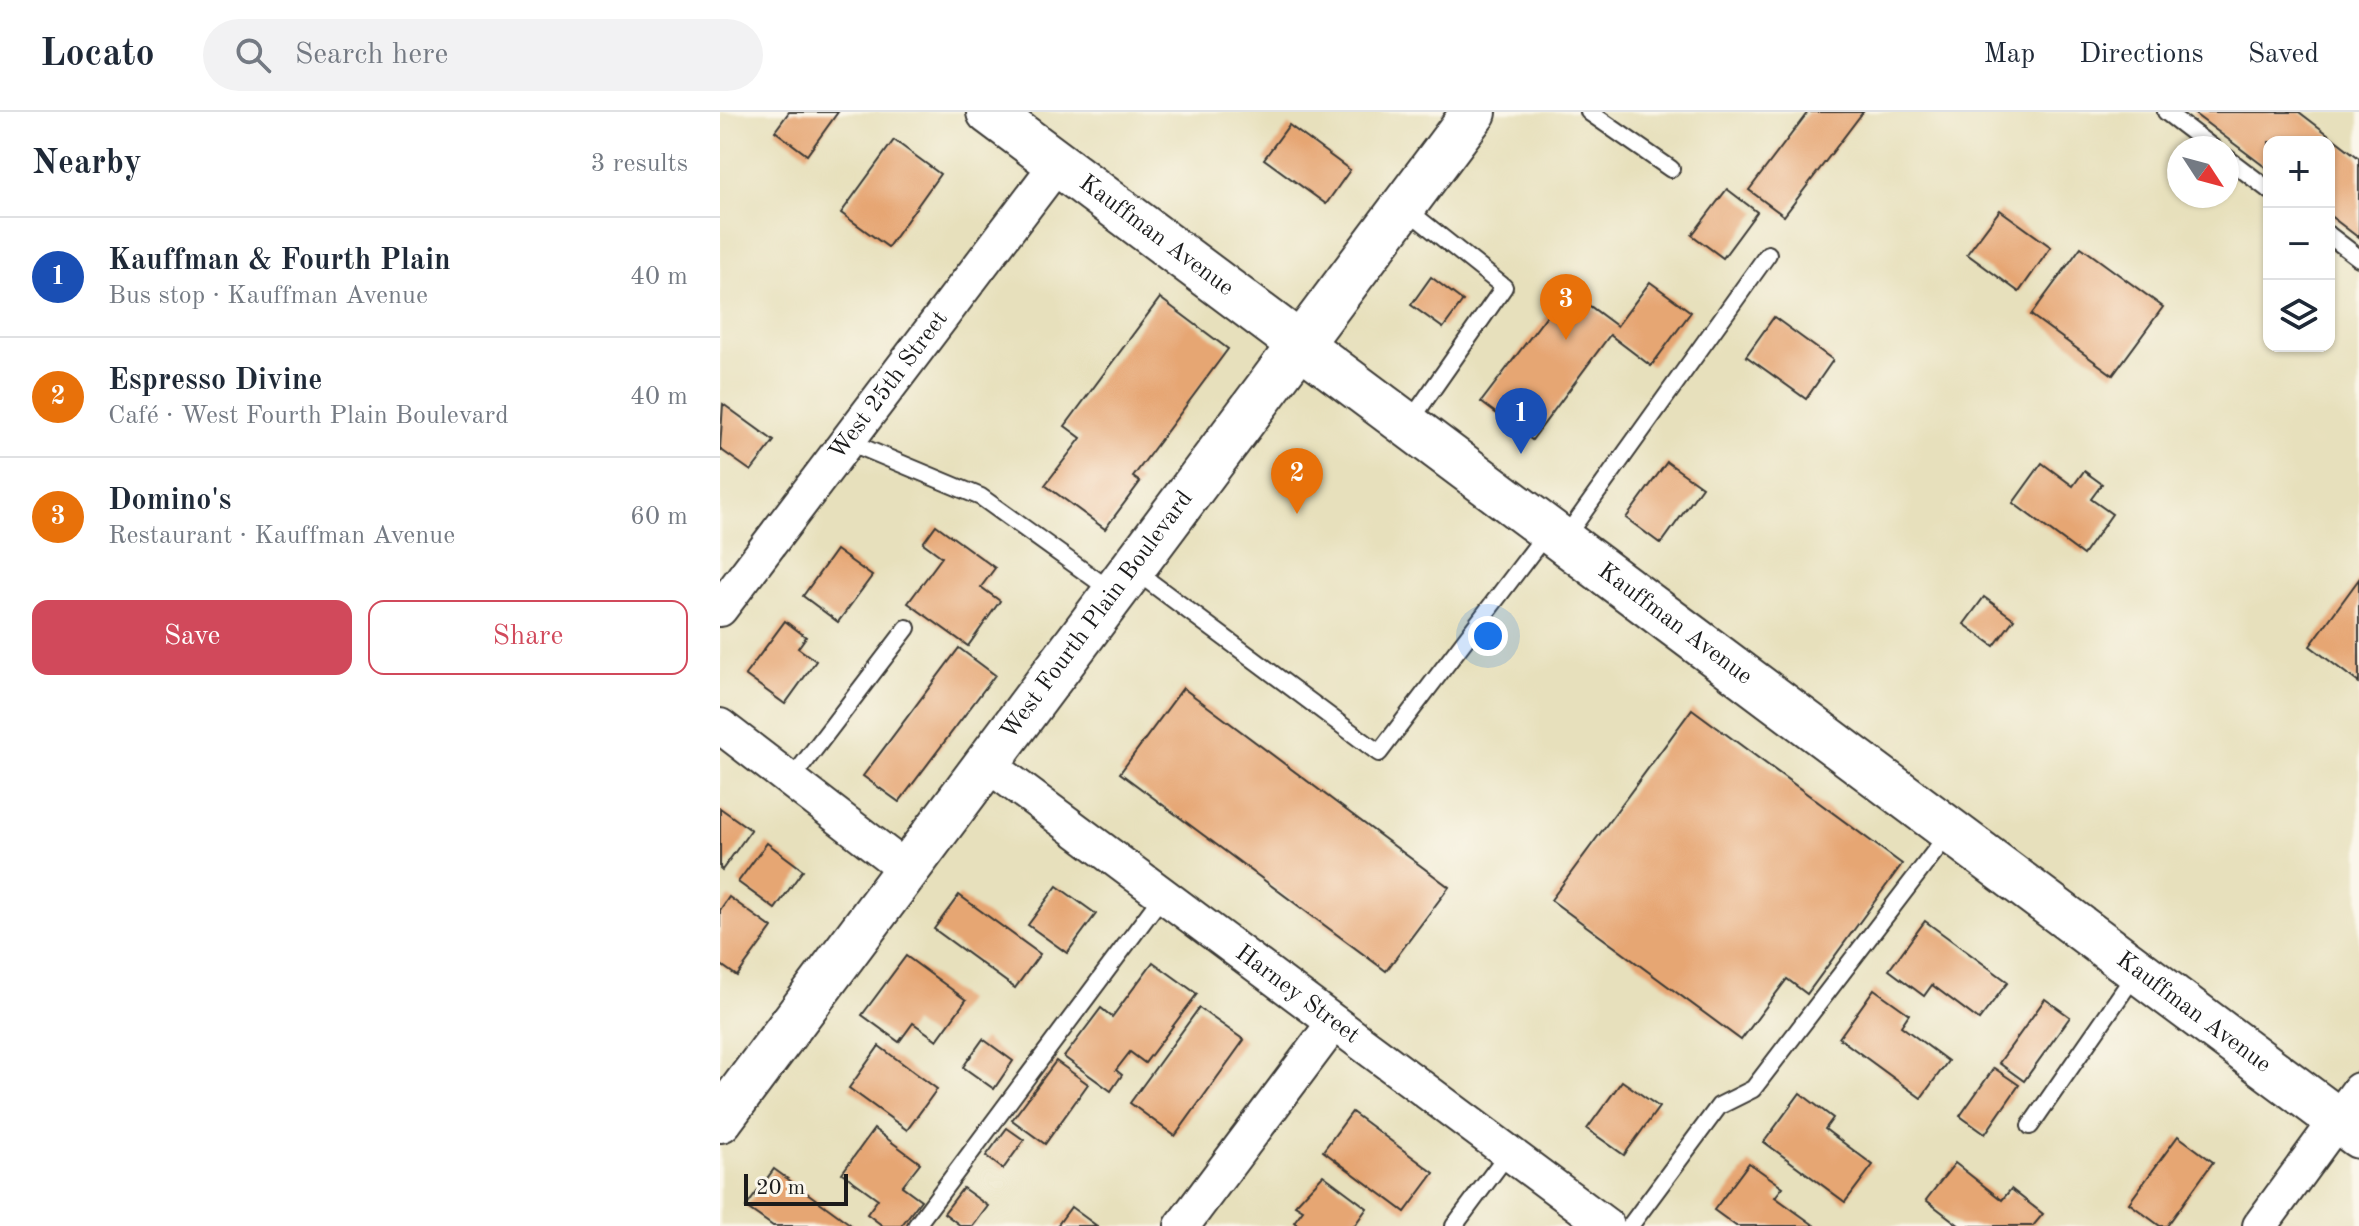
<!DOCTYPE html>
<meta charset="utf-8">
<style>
:root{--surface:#fff;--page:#f2f2f3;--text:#1f2937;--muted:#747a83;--line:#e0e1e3;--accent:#d1495b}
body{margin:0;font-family:"Old Standard TT",serif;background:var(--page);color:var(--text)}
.controls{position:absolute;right:24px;top:24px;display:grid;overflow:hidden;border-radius:16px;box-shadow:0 2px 6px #0004}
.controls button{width:72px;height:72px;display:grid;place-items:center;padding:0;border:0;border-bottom:2px solid var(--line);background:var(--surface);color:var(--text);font:40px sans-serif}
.compass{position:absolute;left:1447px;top:24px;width:72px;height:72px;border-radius:50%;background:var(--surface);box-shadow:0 2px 6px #0004;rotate:126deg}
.scale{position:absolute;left:24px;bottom:20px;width:104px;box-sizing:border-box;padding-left:8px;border:4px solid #1c1c1c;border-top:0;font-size:22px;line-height:28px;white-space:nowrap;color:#1c1c1c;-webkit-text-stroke:6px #fbf7ec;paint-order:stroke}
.you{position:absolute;left:768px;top:524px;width:28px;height:28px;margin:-20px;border:6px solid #fff;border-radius:50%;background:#1a73e8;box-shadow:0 0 0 12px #1a73e833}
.badge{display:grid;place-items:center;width:52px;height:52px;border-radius:50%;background:var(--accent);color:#fff;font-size:26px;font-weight:700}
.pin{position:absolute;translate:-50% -66px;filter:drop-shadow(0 2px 4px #0008)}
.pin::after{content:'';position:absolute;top:42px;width:28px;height:24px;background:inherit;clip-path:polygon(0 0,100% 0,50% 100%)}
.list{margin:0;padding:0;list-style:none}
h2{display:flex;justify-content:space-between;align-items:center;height:104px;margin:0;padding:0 32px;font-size:34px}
h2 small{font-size:26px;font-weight:400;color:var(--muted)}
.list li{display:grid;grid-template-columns:52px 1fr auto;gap:24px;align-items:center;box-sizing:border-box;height:120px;padding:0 32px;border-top:2px solid var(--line)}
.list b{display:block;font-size:30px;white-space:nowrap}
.list p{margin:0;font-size:26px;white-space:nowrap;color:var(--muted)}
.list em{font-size:26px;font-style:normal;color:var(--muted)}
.actions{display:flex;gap:16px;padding:24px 32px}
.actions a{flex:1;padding:18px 0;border:2px solid var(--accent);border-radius:16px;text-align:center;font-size:28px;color:var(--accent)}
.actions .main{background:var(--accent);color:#fff}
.icon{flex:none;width:44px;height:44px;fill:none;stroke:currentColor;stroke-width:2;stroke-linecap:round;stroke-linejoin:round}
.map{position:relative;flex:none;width:1639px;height:1114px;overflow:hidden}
header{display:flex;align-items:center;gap:48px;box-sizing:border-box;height:112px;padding:0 40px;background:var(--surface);border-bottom:2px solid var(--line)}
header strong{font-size:38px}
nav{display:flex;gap:44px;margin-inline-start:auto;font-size:28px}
.search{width:560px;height:72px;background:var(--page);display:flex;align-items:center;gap:20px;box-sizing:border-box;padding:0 28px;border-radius:44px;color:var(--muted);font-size:30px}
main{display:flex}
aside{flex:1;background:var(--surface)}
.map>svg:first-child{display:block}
</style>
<header>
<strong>Locato</strong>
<div class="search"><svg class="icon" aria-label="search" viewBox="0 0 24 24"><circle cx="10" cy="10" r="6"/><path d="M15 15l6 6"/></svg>Search here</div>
<nav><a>Map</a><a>Directions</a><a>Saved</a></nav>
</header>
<main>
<aside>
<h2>Nearby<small>3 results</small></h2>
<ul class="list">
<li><span class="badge" style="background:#1a4fb4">1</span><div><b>Kauffman &amp; Fourth Plain</b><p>Bus stop · Kauffman Avenue</p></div><em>40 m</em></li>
<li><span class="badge" style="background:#e8710a">2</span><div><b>Espresso Divine</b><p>Café · West Fourth Plain Boulevard</p></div><em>40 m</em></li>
<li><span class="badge" style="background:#e8710a">3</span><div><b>Domino's</b><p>Restaurant · Kauffman Avenue</p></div><em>60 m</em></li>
</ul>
<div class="actions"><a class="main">Save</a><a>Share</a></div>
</aside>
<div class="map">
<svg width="1639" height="1114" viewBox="0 0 1639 1114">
<rect width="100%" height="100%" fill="#fbf7ec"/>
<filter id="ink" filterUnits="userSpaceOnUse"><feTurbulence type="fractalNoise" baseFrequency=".0125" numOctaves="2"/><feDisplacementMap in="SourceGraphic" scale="16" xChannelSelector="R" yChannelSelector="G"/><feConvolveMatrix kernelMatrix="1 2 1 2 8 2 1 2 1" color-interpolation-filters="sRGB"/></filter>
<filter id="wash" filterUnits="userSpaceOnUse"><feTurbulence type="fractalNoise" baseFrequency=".006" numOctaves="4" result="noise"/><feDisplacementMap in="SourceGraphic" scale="32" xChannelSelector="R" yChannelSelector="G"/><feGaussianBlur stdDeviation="1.8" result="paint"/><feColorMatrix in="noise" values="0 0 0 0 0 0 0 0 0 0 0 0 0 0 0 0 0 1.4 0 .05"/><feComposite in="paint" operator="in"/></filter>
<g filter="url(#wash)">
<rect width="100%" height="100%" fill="#e7e0bc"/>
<g id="blocks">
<g fill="#e6a673">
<path d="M 69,0 L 118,0 L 87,43 L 55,19 Z"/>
<path d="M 1088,0 L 1143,0 L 1064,104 L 1029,78 Z"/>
<path d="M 1472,0 L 1579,0 L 1639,46 L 1639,126 L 1609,103 L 1609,30 L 1549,30 L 1549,58 Z"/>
<path d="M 569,13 L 630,58 L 606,92 L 544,47 Z"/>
<path d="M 174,28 L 220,62 L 168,135 L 121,101 Z"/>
<path d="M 1007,77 L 1037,100 L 1003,146 L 972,123 Z"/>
<path d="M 1280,98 L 1331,135 L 1299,180 L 1247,142 Z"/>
<path d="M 1361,135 L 1443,195 L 1393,263 L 1311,203 Z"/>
<path d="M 711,165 L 743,189 L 723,216 L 691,193 Z"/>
<path d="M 930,170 L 971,200 L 931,254 L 890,223 L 812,328 L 761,290 L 847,177 L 897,214 Z"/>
<path d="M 440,186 L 508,237 L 413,365 L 420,370 L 385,417 L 325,373 L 361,326 L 345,314 Z"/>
<path d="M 1054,205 L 1113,248 L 1086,287 L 1026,244 Z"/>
<path d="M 3,292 L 54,329 L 31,359 L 0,337 Z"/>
<path d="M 947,350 L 982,375 L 941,432 L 906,406 Z"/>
<path d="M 1322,351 L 1353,374 L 1364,359 L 1382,372 L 1371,387 L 1392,402 L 1363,443 L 1293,391 Z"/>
<path d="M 216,413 L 275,456 L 261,475 L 280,489 L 248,534 L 188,491 L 222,445 L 203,431 Z"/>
<path d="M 116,438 L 152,464 L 118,510 L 83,484 Z"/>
<path d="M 1639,467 L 1639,571 L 1590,534 Z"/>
<path d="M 1264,485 L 1294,507 L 1274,534 L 1244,512 Z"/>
<path d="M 65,509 L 86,525 L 78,536 L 96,549 L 65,592 L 25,563 Z"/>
<path d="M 239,536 L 275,563 L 179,690 L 143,664 Z"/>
<path d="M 463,576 L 729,775 L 666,859 L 400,661 Z"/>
<path d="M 972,597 L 1182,752 L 1087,882 L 1067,867 L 1021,928 L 831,788 Z"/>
<path d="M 0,696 L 31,718 L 2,758 L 0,756 Z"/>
<path d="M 47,731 L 83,758 L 55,797 L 18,770 Z"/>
<path d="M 337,774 L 376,802 L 347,841 L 308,813 Z"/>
<path d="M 239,783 L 320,842 L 295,876 L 214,817 Z"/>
<path d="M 9,785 L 52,816 L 17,864 L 0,852 L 0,798 Z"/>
<path d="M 1205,809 L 1288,870 L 1259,908 L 1212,873 L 1204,884 L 1169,858 Z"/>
<path d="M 186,844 L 246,888 L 217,928 L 193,911 L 179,930 L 142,903 Z"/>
<path d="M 433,850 L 477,882 L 425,951 L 410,940 L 396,958 L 402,963 L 391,979 L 344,945 L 381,896 L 392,905 Z"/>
<path d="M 1154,877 L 1189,902 L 1181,914 L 1228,949 L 1201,986 L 1119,926 Z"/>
<path d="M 1325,887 L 1350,905 L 1304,969 L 1279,951 Z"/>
<path d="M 479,896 L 524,928 L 455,1024 L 410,991 Z"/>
<path d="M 263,927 L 293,949 L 274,977 L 243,955 Z"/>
<path d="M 159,934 L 217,977 L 187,1018 L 129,976 Z"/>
<path d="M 336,949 L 368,972 L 325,1032 L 292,1008 Z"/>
<path d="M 1274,956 L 1299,973 L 1265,1022 L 1240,1004 Z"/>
<path d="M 902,969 L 939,995 L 904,1043 L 867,1017 Z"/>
<path d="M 1080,981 L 1113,1006 L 1105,1017 L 1153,1053 L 1125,1090 L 1044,1030 Z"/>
<path d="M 632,1000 L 714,1061 L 685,1100 L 603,1039 Z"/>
<path d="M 287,1016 L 304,1028 L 283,1057 L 266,1044 Z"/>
<path d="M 154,1017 L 200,1051 L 182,1074 L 201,1088 L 181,1114 L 163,1114 L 147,1102 L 158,1087 L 122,1061 Z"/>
<path d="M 1458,1024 L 1493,1050 L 1447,1114 L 1440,1114 L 1409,1091 Z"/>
<path d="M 1029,1051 L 1063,1075 L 1055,1085 L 1095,1114 L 1016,1114 L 994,1098 Z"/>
<path d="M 1235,1051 L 1282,1088 L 1291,1077 L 1323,1102 L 1313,1114 L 1240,1114 L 1206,1088 Z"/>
<path d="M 54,1057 L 130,1112 L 128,1114 L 53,1114 L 26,1095 Z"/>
<path d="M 603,1063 L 647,1096 L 634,1114 L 579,1114 L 574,1110 L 583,1098 L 575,1093 Z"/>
<path d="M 243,1076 L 268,1094 L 253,1114 L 241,1114 L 224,1101 Z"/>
<path d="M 351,1095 L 377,1114 L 337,1114 Z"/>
</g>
</g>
</g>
<g filter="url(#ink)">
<use href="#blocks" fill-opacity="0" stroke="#3a3934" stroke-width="2"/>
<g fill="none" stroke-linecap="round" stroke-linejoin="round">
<defs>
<g id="lane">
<path d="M 869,0 L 951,57"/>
<path d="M 1446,0 L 1493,36"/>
<path d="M 1507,46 L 1549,78"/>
<path d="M 685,96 L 784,175 L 689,311"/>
<path d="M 1609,123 L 1639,146"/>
<path d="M 127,329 L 261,385 L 393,480"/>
<path d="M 844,427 L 1048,142"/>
<path d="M 414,458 L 659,641 L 828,419"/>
<path d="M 71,668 L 187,516"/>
<path d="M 1310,1014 L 1416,861"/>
<path d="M 196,1114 L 443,783"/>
<path d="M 734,1114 L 789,1040"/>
<path d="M 910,1114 L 999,994 L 1033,977 L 1229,721"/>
</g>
<g id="street">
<path id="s1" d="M 0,497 L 338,51"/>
<path d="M 0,614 L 186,757"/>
<path id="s2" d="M 266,651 L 887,1114"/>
<path d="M 462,1114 L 614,911"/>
<path d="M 1540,1114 L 1639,978"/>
</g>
<g id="secondary">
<path id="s3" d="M 269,0 C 727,339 1181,685 1639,1024"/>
<path id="s4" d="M 0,1008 L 754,0"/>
</g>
</defs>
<use href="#lane" stroke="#3a3934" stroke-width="20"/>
<use href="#street" stroke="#3a3934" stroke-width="38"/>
<use href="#secondary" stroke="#3a3934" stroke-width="48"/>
<use href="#lane" stroke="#fff" stroke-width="16"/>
<use href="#street" stroke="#fff" stroke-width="34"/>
<use href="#secondary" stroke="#fff" stroke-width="44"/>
</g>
</g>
<g text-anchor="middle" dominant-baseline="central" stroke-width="7" stroke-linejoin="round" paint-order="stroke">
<g font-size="24" fill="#1c1c1c" stroke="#fbf7ec">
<text stroke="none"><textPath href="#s3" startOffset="208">Kauffman Avenue</textPath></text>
<text stroke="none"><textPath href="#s1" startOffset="280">West 25th Street</textPath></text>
<text stroke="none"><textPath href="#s4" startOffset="630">West Fourth Plain Boulevard</textPath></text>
<text stroke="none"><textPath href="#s3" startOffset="856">Kauffman Avenue</textPath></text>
<text stroke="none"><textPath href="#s2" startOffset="388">Harney Street</textPath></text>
<text stroke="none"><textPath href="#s3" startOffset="1504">Kauffman Avenue</textPath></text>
</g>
</g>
</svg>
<div class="controls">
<button>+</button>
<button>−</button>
<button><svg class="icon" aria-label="layers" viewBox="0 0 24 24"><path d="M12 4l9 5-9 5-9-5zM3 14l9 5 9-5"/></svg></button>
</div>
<svg class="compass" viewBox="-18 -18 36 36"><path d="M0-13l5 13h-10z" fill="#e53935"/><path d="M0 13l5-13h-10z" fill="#747a83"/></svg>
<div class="scale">20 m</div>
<div class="you"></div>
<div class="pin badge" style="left:801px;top:342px;background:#1a4fb4">1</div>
<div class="pin badge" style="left:577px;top:402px;background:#e8710a">2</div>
<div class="pin badge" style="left:846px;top:228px;background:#e8710a">3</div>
</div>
</main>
